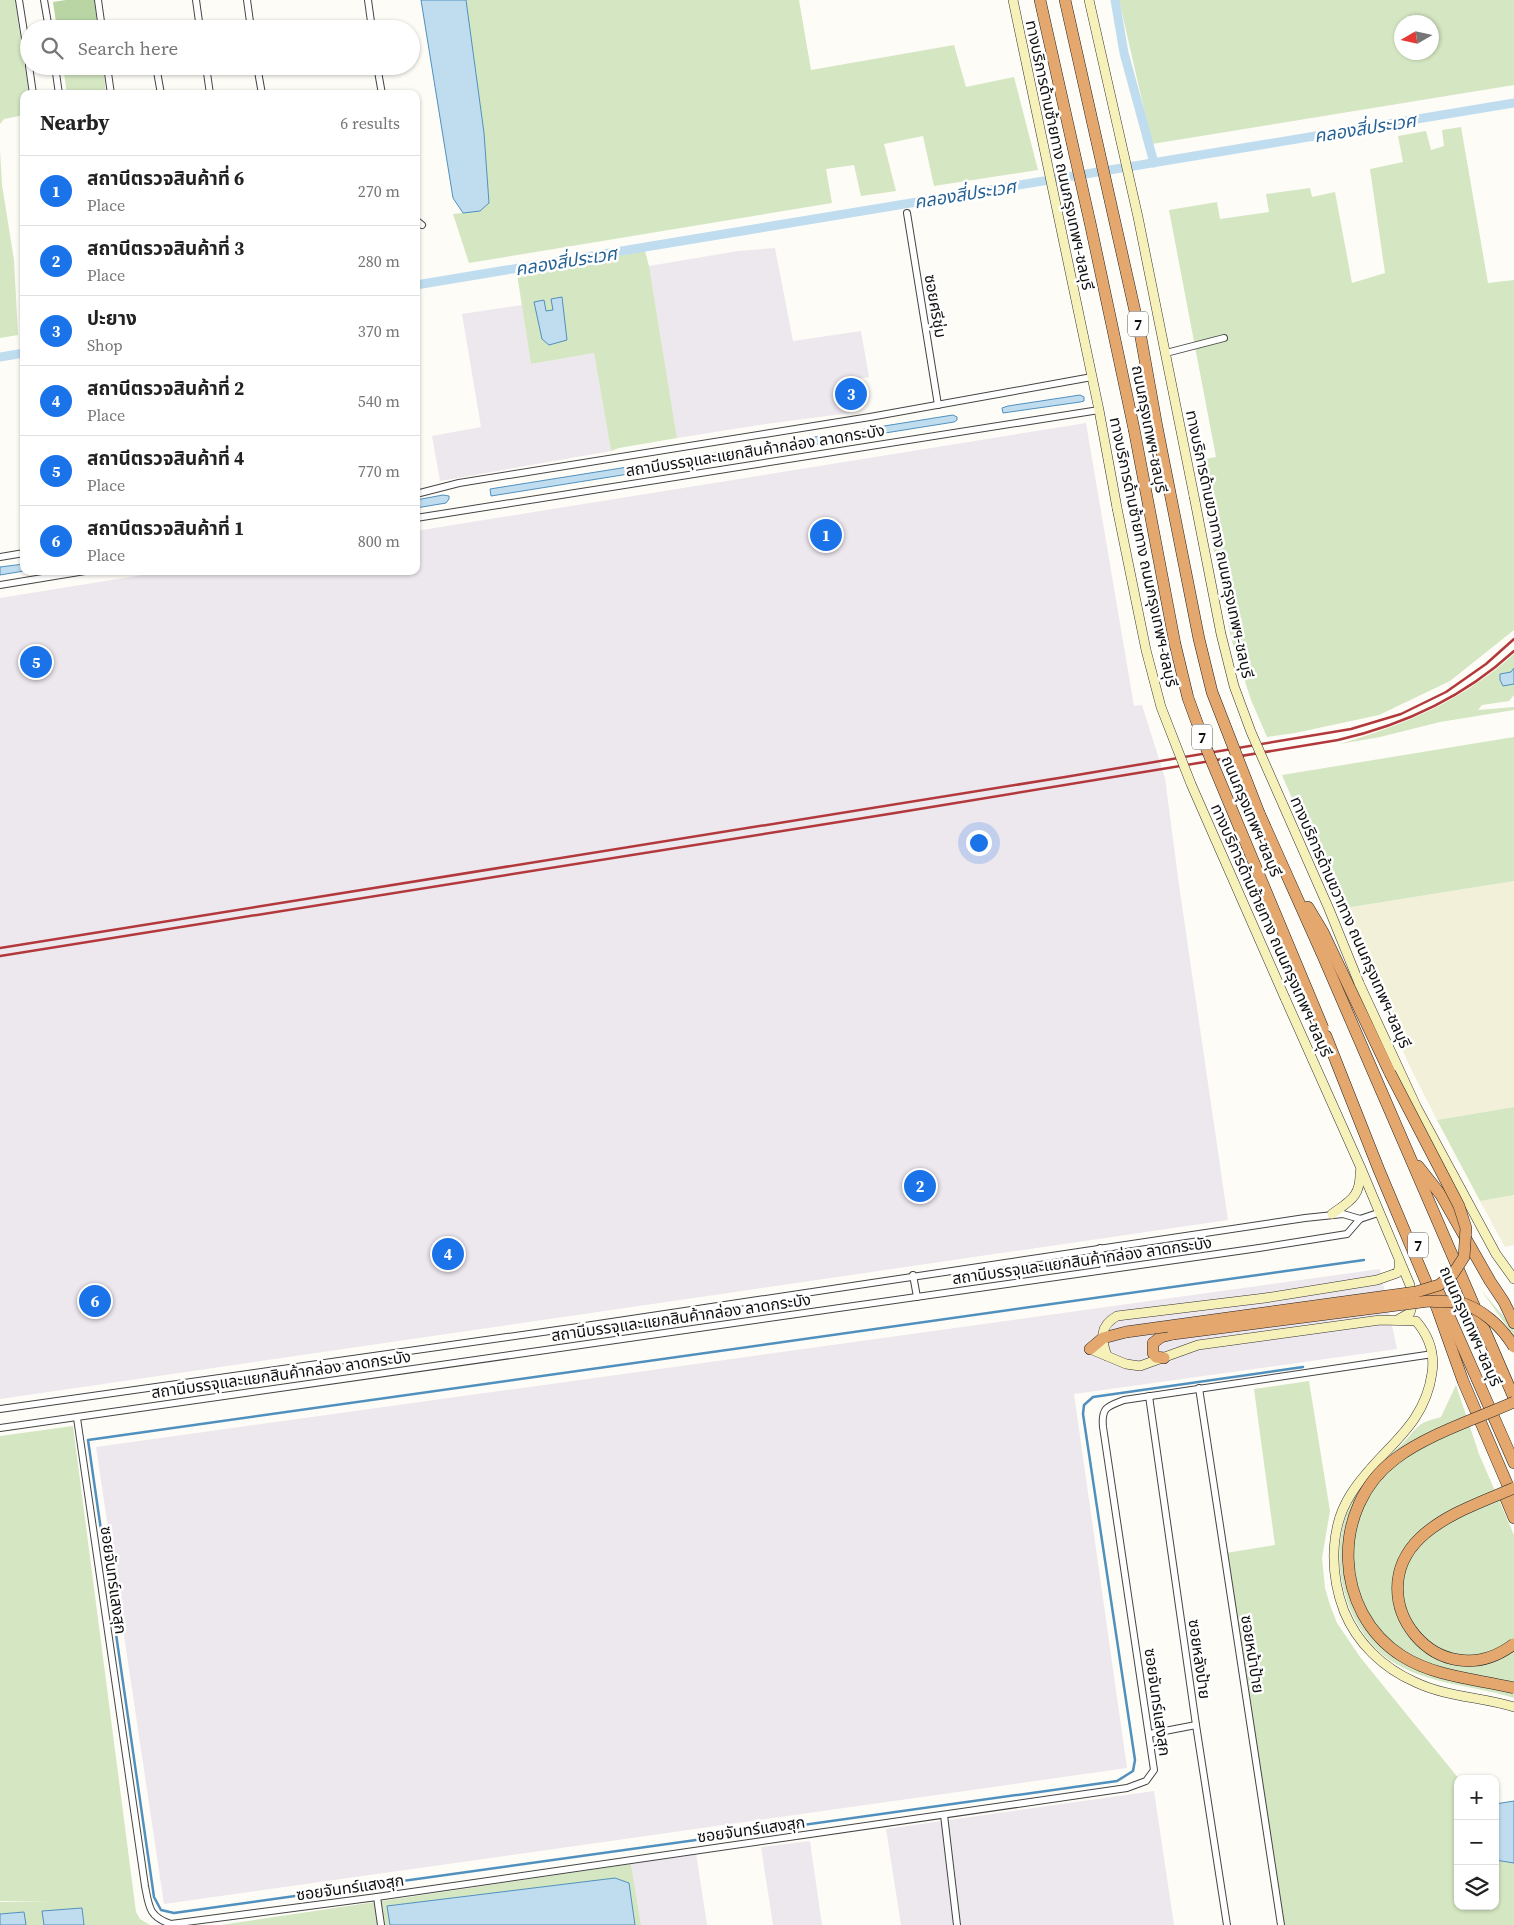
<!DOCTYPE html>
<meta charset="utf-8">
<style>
:root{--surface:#fff;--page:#f2f2f2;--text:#222;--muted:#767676;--line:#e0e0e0;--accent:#1a73e8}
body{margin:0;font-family:"Source Serif 4","Noto Sans Thai",serif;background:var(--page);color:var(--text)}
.controls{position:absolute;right:15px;bottom:15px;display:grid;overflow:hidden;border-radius:10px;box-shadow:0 1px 4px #0004}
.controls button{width:45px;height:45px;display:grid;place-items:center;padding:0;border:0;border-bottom:1px solid var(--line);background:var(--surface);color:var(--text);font:25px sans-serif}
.compass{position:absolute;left:1394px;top:15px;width:45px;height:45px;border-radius:50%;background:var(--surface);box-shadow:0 1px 4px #0004;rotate:261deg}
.you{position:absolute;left:978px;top:842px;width:18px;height:18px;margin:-12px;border:4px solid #fff;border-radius:50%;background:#1a73e8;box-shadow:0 0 0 8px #1a73e833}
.badge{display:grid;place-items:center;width:32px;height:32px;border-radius:50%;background:var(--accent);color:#fff;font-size:16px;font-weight:700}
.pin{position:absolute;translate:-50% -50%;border:2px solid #fff;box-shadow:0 1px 5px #0006}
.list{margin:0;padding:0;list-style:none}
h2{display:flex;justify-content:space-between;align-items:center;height:65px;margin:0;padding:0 20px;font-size:21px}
h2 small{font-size:16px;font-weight:400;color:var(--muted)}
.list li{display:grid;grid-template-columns:32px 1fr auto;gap:15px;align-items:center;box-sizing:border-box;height:70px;padding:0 20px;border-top:1px solid var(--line)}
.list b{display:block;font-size:19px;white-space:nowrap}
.list p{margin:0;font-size:16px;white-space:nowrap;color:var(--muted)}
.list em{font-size:16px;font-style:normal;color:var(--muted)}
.icon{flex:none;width:28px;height:28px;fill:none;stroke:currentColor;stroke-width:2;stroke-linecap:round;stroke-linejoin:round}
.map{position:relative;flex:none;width:1514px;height:1925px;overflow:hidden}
.search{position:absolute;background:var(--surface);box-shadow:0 1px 4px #0004;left:20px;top:20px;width:400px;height:55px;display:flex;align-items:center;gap:12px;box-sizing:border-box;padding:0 18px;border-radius:28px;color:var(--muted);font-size:19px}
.panel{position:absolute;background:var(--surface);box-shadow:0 1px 4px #0004;left:20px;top:90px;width:400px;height:485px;border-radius:10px}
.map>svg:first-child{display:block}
</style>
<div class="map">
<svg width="1514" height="1925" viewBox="0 0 1514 1925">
<rect width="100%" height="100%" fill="#fefcf6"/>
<g fill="#ede7ee">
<path d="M 775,248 L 793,341 L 861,331 L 869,377 L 845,381 L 850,413 L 766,424 L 677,438 L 649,266 L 738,251 Z"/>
<path d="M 522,305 L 531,364 L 594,353 L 611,451 L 440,481 L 432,436 L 481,427 L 462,314 Z"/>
<path d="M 1086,423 L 1134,706 L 1142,705 L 1165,778 L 1179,885 L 1228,1220 L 0,1399 L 0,598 L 167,571 L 416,571 L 416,531 Z"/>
<path d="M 1380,1269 L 1397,1349 L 1074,1394 L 1127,1768 L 164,1904 L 96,1447 Z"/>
<path d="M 1154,1791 L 1174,1925 L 901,1925 L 886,1829 Z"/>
<path d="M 810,1841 L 822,1925 L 773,1925 L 761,1847 Z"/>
<path d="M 696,1853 L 707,1925 L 641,1925 L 631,1864 Z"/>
</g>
<g fill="#f2f0d8">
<path d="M 1514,881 L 1514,1107 L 1437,1120 L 1412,1071 L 1339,909 Z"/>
<path d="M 1514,1195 L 1514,1245 L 1505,1247 L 1480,1201 Z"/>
</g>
<g fill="#d4e6c2" fill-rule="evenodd">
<path d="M 0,0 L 15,0 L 29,94 L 24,94 L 24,115 L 4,119 L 0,124 Z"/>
<path d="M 466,0 L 799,0 L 811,70 L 954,45 L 966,87 L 1014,77 L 1038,170 L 934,186 L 923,136 L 884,144 L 896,191 L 861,196 L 854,165 L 826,169 L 832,203 L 469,263 L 453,214 L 479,211 L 489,203 L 484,133 Z"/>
<path d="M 1119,0 L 1514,0 L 1514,85 L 1152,144 ZM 1402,22 L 1432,22 L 1432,52 L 1402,52 Z"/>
<path d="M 63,66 L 103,66 L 106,94 L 67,94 Z"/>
<path d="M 1461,127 L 1488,283 L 1514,280 L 1514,630 L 1450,681 L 1379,715 L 1295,733 L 1267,737 L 1251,700 L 1231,638 L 1196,461 L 1216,457 L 1169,210 L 1217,202 L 1220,219 L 1269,212 L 1266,194 L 1310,188 L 1312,197 L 1335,192 L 1352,283 L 1385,273 L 1370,169 L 1403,162 L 1398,136 L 1426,131 L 1431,150 L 1444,146 L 1442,130 Z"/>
<path d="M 0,150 L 2,185 L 14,260 L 18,335 L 0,338 Z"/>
<path d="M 645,251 L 649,266 L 677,438 L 619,448 L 611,451 L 594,353 L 531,364 L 517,274 Z"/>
<path d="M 1514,654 L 1514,695 L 1509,701 L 1482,705 L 1478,710 L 1514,707 L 1514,710 L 1440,722 L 1380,737 L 1340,744 C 1406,724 1462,701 1514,654 Z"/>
<path d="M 1514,737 L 1514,881 L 1339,909 L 1282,775 Z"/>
<path d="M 1514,1107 L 1514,1195 L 1480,1201 L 1437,1120 Z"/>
<path d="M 1481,1290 L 1514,1329 L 1514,1336 Z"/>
<path d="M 1309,1381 L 1330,1511 L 1322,1558 L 1325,1588 L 1330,1605 L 1337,1623 L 1360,1657 L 1459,1779 L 1458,1906 L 1495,1906 L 1495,1860 L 1514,1863 L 1514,1925 L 1282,1925 L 1226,1553 L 1275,1545 L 1254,1389 Z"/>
<path d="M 1456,1385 L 1479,1454 L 1514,1535 L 1514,1698 C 1470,1684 1419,1685 1382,1654 C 1340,1618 1326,1547 1354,1498 C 1365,1478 1383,1462 1399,1447 C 1406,1441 1413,1430 1420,1425 C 1425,1421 1435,1419 1441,1417 Z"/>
<path d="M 73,1426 L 136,1912 L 140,1919 L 150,1925 L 84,1925 L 82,1908 L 42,1911 L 44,1925 L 26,1925 L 23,1912 L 0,1914 L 0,1902 L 53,1902 L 0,1901 L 0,1436 Z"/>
<path d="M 631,1864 L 641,1925 L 635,1925 L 629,1883 L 615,1878 L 388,1906 L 390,1925 L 221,1925 Z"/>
</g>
<path fill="#b8d5a3" d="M 66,0 L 94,0 L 98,29 L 57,29 L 53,2 Z"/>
<g fill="#c0ddf0" stroke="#4f90be">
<path d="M 421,0 L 466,0 L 484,133 L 489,203 L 480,211 L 463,213 L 453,198 Z"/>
<path d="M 562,297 L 567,340 L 549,345 L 542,339 L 534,302 L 544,300 L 546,311 L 553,310 L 551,299 Z"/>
<path d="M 1080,395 L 1084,397 L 1084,401 L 1080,402 L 1003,413 L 1002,408 L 1008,406 Z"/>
<path d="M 953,415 L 957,417 L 957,420 L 954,422 L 491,496 L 490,489 Z"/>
<path d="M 443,495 L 449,496 L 449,499 L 446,503 L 416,508 L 416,500 Z"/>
<path d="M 24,564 L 24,571 L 0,575 L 0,567 Z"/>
<path d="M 1514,668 L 1514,684 L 1503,686 L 1500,680 L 1500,674 L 1511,672 Z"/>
<path d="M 1514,1801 L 1514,1863 L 1495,1860 L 1495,1804 Z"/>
<path d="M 615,1878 L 629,1883 L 635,1925 L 390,1925 L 387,1906 Z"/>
<path d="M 82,1908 L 84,1925 L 44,1925 L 42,1911 Z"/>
<path d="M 24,1912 L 26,1925 L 0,1925 L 0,1914 Z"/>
</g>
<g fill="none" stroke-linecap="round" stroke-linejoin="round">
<path stroke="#4f90be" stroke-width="2.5" d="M 1303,1367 L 1093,1397 L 1084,1405 L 1083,1414 L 1135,1760 L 1133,1771 L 1117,1781 L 174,1913 L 161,1910 L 154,1897 L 88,1440 L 1364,1260"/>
<g stroke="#c0ddf0" stroke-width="9">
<path d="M 1115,0 L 1124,53 L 1154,163"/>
<path d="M 416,285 L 1514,103"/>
<path d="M 0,357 L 24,353"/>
</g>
<defs>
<g id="minor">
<path d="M 19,0 L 29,64"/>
<path d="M 44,0 L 49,29"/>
<path d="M 98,0 L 102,29"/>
<path d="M 196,0 L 200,29"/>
<path d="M 247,0 L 251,29"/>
<path d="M 368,0 L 372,29"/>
<path d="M 29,66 L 33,94"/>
<path d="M 55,66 L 59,94"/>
<path d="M 107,66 L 111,94"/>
<path d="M 156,66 L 161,94"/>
<path d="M 206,66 L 210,94"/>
<path d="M 257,66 L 262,94"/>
<path d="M 377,66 L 382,94"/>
<path d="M 907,213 L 938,405"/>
<path d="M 416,220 L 422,225"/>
<path d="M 1166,353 L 1224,338"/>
<path d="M 416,494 L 459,483 L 870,417 L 1092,377"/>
<path d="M 416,518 L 1099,410"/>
<path d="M 0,557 L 24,553"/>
<path d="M 0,585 L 85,571"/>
<path d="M 1100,1248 L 1104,1270"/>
<path d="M 913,1275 L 917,1297"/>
<path d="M 1199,1388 L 1281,1925"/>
<path d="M 1149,1396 L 1196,1725 L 1227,1925"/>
<path d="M 0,1409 L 585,1326 L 1305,1218 L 1343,1214 L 1360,1219 L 1378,1213"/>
<path d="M 77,1418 L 145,1886 C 149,1907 149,1917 171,1924 L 377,1897 L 1127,1788 L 1146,1781 L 1154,1770 L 1103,1427 C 1101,1407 1108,1406 1124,1400 L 1433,1354"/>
<path d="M 0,1428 L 1259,1248 L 1347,1234 L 1360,1219"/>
<path d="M 1149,1734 L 1196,1725"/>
<path d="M 944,1815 L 957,1925"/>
<path d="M 377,1897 L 381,1925"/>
</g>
<g id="secondary">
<path d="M 1013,0 L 1099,410 L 1117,508"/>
<path d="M 1089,0 L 1138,217 L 1194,496"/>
<path d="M 1359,983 L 1417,1108 L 1496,1254 L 1514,1279"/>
<path d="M 1285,998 L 1360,1166 L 1410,1285 L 1412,1306 L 1410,1313 L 1399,1319"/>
<path d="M 1332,1214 C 1350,1201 1361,1196 1360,1172"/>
<path d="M 1090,1349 L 1126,1364 L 1140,1366 L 1198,1345 L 1380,1320 L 1416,1321 C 1429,1336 1435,1353 1432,1373 C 1424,1430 1379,1449 1351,1494 C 1329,1528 1330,1574 1344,1611 C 1357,1643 1383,1668 1415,1682 C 1446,1697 1482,1697 1514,1707"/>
<path d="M 1107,1356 C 1101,1339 1099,1326 1117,1316 L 1265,1298 L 1377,1280 L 1397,1273 L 1399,1269 L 1399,1261"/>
</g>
<g id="motorway">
<path d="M 1040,0 L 1091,227 L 1134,429"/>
<path d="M 1065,0 L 1141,338 L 1157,427"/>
<path d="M 1259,813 L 1323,956 L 1514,1398"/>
<path d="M 1308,907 L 1323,932 L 1390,1073"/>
<path d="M 1326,1036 L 1379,1170 L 1437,1308 L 1463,1381 L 1514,1500"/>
<path d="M 1418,1166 L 1441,1195 L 1490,1281 L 1504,1302 L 1514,1323"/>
<path d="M 1439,1293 L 1514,1463"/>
<path d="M 1090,1349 L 1103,1338 L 1126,1332"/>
<path d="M 1164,1358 L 1156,1357 L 1153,1353 L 1153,1343 L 1161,1337 L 1173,1334"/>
<path d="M 1504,1494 L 1514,1518"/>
</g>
</defs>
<use href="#minor" stroke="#444" stroke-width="8"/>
<use href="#secondary" stroke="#333" stroke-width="10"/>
<use href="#motorway" stroke="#222" stroke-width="12"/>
<use href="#minor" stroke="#fff" stroke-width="6"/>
<use href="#secondary" stroke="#f6f1b9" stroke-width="9"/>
<use href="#motorway" stroke="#e4a76e" stroke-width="11"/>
<g stroke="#b2383b" stroke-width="2.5">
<path d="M 0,948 L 1065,777 L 1351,729 L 1401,714 L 1446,692 L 1486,664 L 1514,639"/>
<path d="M 0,956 L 895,813 L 1338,740 C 1404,725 1464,697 1514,651"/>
</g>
<defs>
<g id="secondary-bridge">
<path d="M 1194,496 L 1221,634 L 1234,686 L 1251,732 L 1329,909 L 1359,983"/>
<path d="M 1117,508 L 1146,650 L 1161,707 L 1191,784 L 1285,998"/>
</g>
<g id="motorway-bridge">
<path d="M 1157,427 L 1199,639 L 1212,692 L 1259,813"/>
<path d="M 1134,429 L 1175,644 L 1188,698 L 1207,750 L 1323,1028"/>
<path d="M 1126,1332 L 1416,1292 L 1439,1285 L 1453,1274 L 1464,1257 L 1466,1228 L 1459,1206 L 1390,1073"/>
<path d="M 1173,1334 L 1429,1301 C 1438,1302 1448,1301 1457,1302 C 1481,1307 1502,1327 1514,1347"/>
<path d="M 1514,1402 C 1476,1419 1428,1434 1395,1459 C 1330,1508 1333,1612 1402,1656 C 1435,1677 1477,1679 1514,1688"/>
<path d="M 1514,1488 C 1482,1502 1445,1514 1420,1538 C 1357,1599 1439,1701 1514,1644"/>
</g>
</defs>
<use href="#secondary-bridge" stroke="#333" stroke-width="10" stroke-linecap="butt"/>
<use href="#motorway-bridge" stroke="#222" stroke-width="12" stroke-linecap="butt"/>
<use href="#secondary-bridge" stroke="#f6f1b9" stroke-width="9"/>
<use href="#motorway-bridge" stroke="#e4a76e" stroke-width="11"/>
</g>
<g text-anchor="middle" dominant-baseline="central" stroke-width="5" stroke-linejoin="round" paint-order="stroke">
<g fill="#fff" stroke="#585858" stroke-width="1">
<rect x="1128" y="311.5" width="20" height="25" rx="4"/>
<rect x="1192" y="724.5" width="20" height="25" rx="4"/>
<rect x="1408" y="1232.5" width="20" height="25" rx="4"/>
</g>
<g font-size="15" font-weight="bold" fill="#111">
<text x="1138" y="324">7</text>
<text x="1202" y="737">7</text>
<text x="1418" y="1245">7</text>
</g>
<g font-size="16" fill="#111" stroke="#fff">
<text transform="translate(1060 155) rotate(78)">ทางบริการด้านซ้ายทาง ถนนกรุงเทพฯ-ชลบุรี</text>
<text transform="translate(936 306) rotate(80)">ซอยศรีชุ่ม</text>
<text transform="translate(1150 429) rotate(79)">ถนนกรุงเทพฯ-ชลบุรี</text>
<text transform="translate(755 450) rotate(-9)">สถานีบรรจุและแยกสินค้ากล่อง ลาดกระบัง</text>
<text transform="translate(1220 544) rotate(78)">ทางบริการด้านขวาทาง ถนนกรุงเทพฯ-ชลบุรี</text>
<text transform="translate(1144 552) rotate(78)">ทางบริการด้านซ้ายทาง ถนนกรุงเทพฯ-ชลบุรี</text>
<text transform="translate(1252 816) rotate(67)">ถนนกรุงเทพฯ-ชลบุรี</text>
<text transform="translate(1351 922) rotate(66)">ทางบริการด้านขวาทาง ถนนกรุงเทพฯ-ชลบุรี</text>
<text transform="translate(1272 930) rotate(66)">ทางบริการด้านซ้ายทาง ถนนกรุงเทพฯ-ชลบุรี</text>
<text transform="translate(1082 1260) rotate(-8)">สถานีบรรจุและแยกสินค้ากล่อง ลาดกระบัง</text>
<text transform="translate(681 1317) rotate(-8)">สถานีบรรจุและแยกสินค้ากล่อง ลาดกระบัง</text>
<text transform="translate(1471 1326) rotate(66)">ถนนกรุงเทพฯ-ชลบุรี</text>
<text transform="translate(281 1374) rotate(-8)">สถานีบรรจุและแยกสินค้ากล่อง ลาดกระบัง</text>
<text transform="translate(114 1580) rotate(82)">ซอยจันทร์แสงสุก</text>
<text transform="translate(1253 1654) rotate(81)">ซอยหน้าป้าย</text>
<text transform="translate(1200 1659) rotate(82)">ซอยหลังป้าย</text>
<text transform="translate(1158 1702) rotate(82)">ซอยจันทร์แสงสุก</text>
<text transform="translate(751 1829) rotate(-8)">ซอยจันทร์แสงสุก</text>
<text transform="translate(350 1887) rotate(-8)">ซอยจันทร์แสงสุก</text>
</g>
<g font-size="18" font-style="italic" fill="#276395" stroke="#fff">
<text transform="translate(1365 128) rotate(-9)">คลองสี่ประเวศ</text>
<text transform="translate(965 194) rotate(-9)">คลองสี่ประเวศ</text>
<text transform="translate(566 261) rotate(-9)">คลองสี่ประเวศ</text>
</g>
</g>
</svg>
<div class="controls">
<button>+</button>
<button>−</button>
<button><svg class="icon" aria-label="layers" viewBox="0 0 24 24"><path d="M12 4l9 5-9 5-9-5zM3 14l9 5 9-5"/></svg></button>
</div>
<svg class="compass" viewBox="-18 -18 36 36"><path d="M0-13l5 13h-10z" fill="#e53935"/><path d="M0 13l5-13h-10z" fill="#767676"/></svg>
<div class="you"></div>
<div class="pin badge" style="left:826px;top:535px">1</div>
<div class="pin badge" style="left:920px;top:1186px">2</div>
<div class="pin badge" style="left:851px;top:394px">3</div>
<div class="pin badge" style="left:448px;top:1254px">4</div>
<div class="pin badge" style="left:36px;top:662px">5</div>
<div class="pin badge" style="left:95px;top:1301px">6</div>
<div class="search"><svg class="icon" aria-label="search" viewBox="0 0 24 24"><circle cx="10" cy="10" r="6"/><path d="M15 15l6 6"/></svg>Search here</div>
<section class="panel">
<h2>Nearby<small>6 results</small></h2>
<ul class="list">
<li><span class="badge">1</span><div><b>สถานีตรวจสินค้าที่ 6</b><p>Place</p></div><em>270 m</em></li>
<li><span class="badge">2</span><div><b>สถานีตรวจสินค้าที่ 3</b><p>Place</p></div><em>280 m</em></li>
<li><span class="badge">3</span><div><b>ปะยาง</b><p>Shop</p></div><em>370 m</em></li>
<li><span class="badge">4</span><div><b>สถานีตรวจสินค้าที่ 2</b><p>Place</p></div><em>540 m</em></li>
<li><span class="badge">5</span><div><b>สถานีตรวจสินค้าที่ 4</b><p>Place</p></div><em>770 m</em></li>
<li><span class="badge">6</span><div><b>สถานีตรวจสินค้าที่ 1</b><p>Place</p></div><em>800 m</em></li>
</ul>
</section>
</div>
